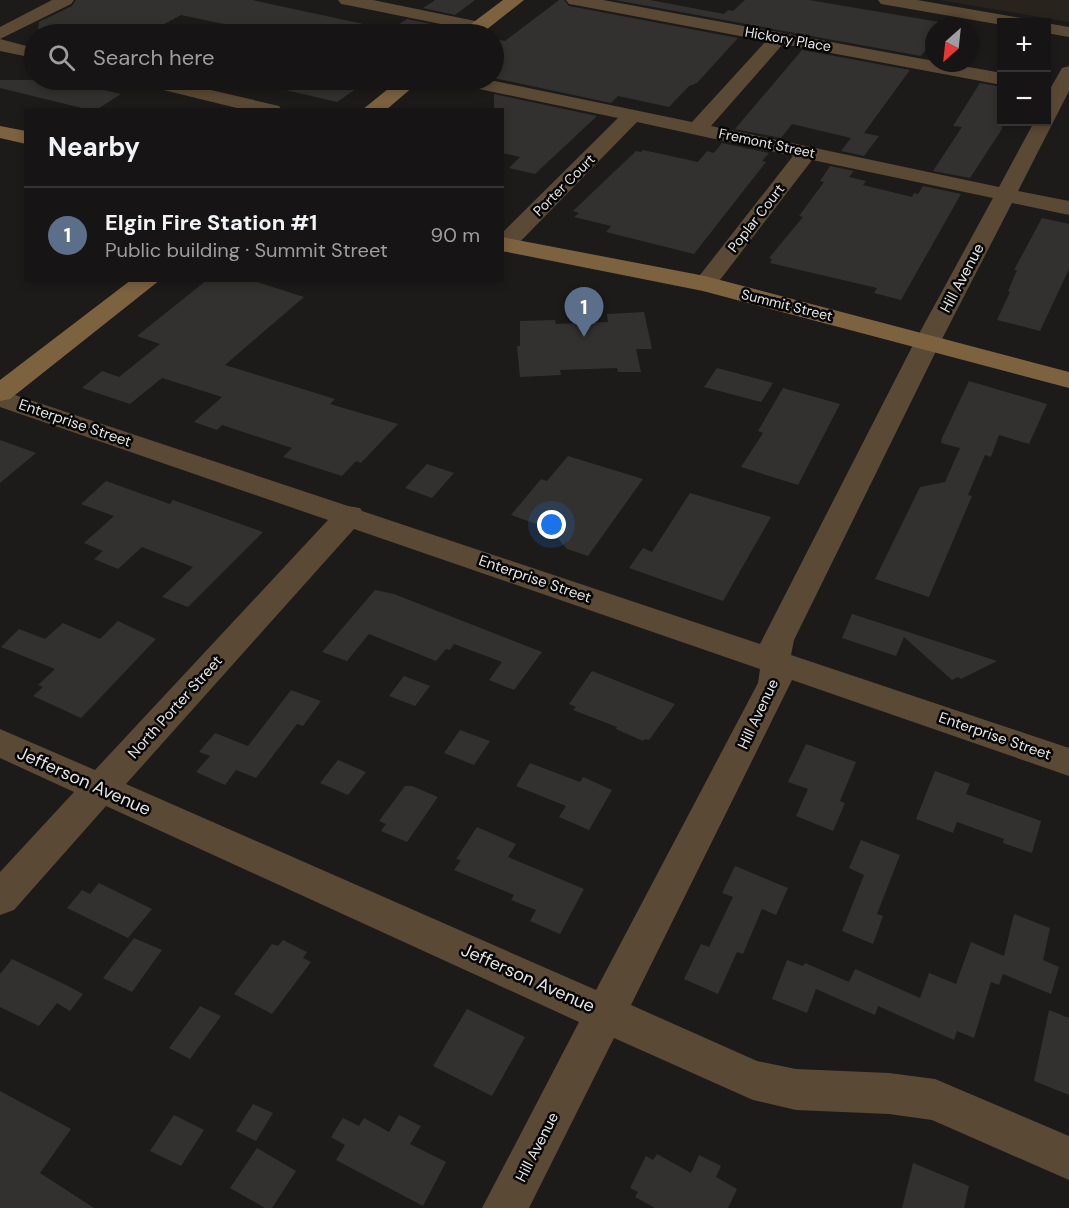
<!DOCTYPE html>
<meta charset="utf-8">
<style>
:root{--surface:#161414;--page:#1f1d1d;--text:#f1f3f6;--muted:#9e9ea0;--line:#353334;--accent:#efa73d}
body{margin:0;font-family:"DM Sans",sans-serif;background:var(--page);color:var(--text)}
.controls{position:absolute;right:18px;top:18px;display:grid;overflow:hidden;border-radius:0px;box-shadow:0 3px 9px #0003}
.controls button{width:54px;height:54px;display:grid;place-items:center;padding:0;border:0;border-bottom:2px solid var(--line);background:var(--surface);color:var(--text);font:30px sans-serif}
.compass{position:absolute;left:925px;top:18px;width:54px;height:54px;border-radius:50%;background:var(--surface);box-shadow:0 3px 9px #0003;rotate:207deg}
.you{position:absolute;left:552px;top:525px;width:21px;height:21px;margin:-15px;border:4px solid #fff;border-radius:50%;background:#1a73e8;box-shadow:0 0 0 9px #1a73e833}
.badge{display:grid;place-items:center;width:39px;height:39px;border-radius:50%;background:var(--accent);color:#fff;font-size:20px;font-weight:700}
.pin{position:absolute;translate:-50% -50px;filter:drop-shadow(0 2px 3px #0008)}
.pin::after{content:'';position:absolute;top:32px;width:21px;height:18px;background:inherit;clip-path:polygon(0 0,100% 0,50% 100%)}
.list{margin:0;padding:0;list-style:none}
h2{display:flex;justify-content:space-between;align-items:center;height:78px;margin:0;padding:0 24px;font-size:26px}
h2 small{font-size:20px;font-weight:400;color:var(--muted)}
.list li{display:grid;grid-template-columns:39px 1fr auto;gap:18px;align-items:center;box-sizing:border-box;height:96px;padding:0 24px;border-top:2px solid var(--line)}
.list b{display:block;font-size:22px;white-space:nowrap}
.list p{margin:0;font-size:20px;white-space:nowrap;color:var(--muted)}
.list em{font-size:20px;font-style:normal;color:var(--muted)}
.icon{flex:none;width:33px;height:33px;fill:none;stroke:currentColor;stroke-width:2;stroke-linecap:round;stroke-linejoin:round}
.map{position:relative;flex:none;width:1069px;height:1208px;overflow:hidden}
.search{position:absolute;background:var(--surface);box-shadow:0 3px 9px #0003;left:24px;top:24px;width:480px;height:66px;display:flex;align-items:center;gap:15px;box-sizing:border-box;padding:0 21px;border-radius:33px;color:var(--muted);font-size:22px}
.panel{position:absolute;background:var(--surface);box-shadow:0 3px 9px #0003;left:24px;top:108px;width:480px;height:174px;border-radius:0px}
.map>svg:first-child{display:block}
</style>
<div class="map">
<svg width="1069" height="1208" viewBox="0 0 1069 1208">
<rect width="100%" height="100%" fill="#1d1b1a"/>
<path fill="#28231d" d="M 939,0 L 1069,0 L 1069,22 Z"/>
<g fill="#33312f">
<path d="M 76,0 L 252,0 L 368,25 L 367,34 L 272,34 L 181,15 L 146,34 L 121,31 L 115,34 L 59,34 L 38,29 L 39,22 L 72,6 Z"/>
<path d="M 435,0 L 475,0 L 455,15 L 423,8 Z"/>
<path d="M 559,0 L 564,0 L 569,6 L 738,38 L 697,83 L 689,86 L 669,107 L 618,96 L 611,103 L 494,78 L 494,39 L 505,41 Z"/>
<path d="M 615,0 L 650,0 L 724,14 L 728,10 L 733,11 L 745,0 L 809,0 L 945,23 L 942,27 L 934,27 L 934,38 L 921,56 Z"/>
<path d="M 407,19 L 440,26 L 428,34 L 385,34 Z"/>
<path d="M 802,50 L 910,70 L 864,133 L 879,136 L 864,156 L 841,151 L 851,138 L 792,124 L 781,138 L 735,129 Z"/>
<path d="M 0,80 L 86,80 L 79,84 L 121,94 L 96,110 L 90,110 L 0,88 Z"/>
<path d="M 278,80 L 369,80 L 337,102 L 277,88 Z"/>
<path d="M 980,83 L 1002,87 L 1002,129 L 970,178 L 933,171 L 962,127 L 953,126 Z"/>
<path d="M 494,94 L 597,116 L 535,174 L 509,168 L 520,157 L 502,153 L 502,110 L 494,110 Z"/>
<path d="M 722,143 L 769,153 L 762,161 L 766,162 L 694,254 L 606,232 L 611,226 L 574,217 L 579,213 L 573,211 L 636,151 L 641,152 L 643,150 L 698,162 L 707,151 L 714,153 Z"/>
<path d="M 830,166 L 854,171 L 849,177 L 866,181 L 863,185 L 912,197 L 914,193 L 918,194 L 923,186 L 961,194 L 901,300 L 874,293 L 877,288 L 770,263 L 772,259 L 769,258 L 803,217 L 799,216 L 824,182 L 820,181 Z"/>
<path d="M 1042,218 L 1069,224 L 1069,269 L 1040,331 L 997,320 L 1010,292 L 1008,291 L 1017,270 L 1014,270 Z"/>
<path d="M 207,280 L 251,280 L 304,297 L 225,365 L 335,399 L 330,404 L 398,424 L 361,463 L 356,461 L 342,476 L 283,457 L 292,448 L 222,425 L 217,430 L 194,422 L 222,397 L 162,378 L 130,404 L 82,388 L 102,371 L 119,377 L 160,344 L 137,336 Z"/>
<path d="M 644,312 L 652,349 L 636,349 L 641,372 L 618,372 L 617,368 L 560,370 L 561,375 L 520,377 L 517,346 L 520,346 L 520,321 L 555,320 L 556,324 L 608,322 L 607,314 Z"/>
<path d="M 717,368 L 773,383 L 761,402 L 704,387 Z"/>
<path d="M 969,381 L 1047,404 L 1029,444 L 999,435 L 991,457 L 985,455 L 968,495 L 972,496 L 929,597 L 875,579 L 920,487 L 945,482 L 960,448 L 941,443 L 942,438 Z"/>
<path d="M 783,388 L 840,404 L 798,485 L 741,467 L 763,433 L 758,431 Z"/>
<path d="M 0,440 L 36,453 L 0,483 Z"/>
<path d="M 568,456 L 643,479 L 588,556 L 567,549 L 550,529 L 511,515 L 541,479 L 547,481 Z"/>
<path d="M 427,464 L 454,473 L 432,498 L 405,488 Z"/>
<path d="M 106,481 L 170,504 L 173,500 L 263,532 L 188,607 L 162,597 L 193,567 L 142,547 L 118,569 L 94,559 L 103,551 L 84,543 L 114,516 L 81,504 Z"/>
<path d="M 690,493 L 771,517 L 723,601 L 629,568 L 643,548 L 652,552 Z"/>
<path d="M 375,590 L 394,594 L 542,652 L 514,690 L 489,680 L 502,662 L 454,644 L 450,650 L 446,649 L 436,661 L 369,634 L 347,661 L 322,652 Z"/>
<path d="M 852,614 L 905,631 L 997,661 L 961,679 L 958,677 L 952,680 L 904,637 L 896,656 L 842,638 Z"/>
<path d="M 118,621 L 156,639 L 81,718 L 33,696 L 43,687 L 38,685 L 55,669 L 1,647 L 19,629 L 45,639 L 63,623 L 100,639 Z"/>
<path d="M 592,671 L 675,704 L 649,740 L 645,739 L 643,741 L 616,729 L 617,727 L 573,710 L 576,707 L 569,704 Z"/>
<path d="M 404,676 L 430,686 L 415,706 L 389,696 Z"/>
<path d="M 291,690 L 321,701 L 303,726 L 297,724 L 256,778 L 236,770 L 225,785 L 196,772 L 210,756 L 199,752 L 215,733 L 248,746 Z"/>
<path d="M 460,730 L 490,741 L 474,765 L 444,753 Z"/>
<path d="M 806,744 L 856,762 L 840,801 L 845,803 L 833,831 L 796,816 L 808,789 L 788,782 Z"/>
<path d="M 338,760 L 366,772 L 348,795 L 320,783 Z"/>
<path d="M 530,763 L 580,782 L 583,777 L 612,790 L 589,830 L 559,817 L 566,806 L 516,786 Z"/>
<path d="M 935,771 L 970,784 L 966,794 L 1041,821 L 1032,853 L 1003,843 L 1004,839 L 957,822 L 953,833 L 916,819 Z"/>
<path d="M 405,786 L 412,786 L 438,797 L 407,842 L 381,831 L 386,824 L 379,821 Z"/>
<path d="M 477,827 L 516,844 L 508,857 L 584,889 L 560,934 L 530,921 L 536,910 L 511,900 L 514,895 L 454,870 L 461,860 L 456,859 Z"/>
<path d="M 861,840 L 900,855 L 877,914 L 883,916 L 873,944 L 842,931 L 864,875 L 849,868 Z"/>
<path d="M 735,866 L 788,888 L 776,915 L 762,909 L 743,954 L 737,952 L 718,994 L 684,979 L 701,944 L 709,947 L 733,897 L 722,893 Z"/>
<path d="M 99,883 L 152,909 L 128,938 L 67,908 L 82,890 L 90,894 Z"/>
<path d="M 1014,914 L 1050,928 L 1043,960 L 1059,967 L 1051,994 L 1003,974 L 999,985 L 991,982 L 974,1038 L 957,1031 L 954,1040 L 878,1006 L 875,1015 L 816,989 L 807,1013 L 772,999 L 787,960 L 803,966 L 805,963 L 849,982 L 855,969 L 920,998 L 929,973 L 956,984 L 971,942 L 1004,956 Z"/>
<path d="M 134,938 L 162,950 L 132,992 L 103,978 Z"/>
<path d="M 283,940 L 307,952 L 303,958 L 311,962 L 272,1014 L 234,994 L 272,944 L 278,946 Z"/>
<path d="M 12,959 L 64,984 L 83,994 L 70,1011 L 57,1003 L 39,1026 L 0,1007 L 0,974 Z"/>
<path d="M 200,1006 L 221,1016 L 190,1059 L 169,1048 Z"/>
<path d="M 467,1009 L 525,1037 L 492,1096 L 433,1066 Z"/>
<path d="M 1049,1010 L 1069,1018 L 1069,1095 L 1034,1081 Z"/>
<path d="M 0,1091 L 71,1129 L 40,1173 L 94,1208 L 0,1208 Z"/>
<path d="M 253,1104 L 273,1113 L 256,1141 L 236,1131 Z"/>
<path d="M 174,1115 L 204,1130 L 181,1166 L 150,1151 Z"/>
<path d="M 399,1115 L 421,1126 L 410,1144 L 446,1162 L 423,1206 L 336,1160 L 345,1145 L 331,1137 L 343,1118 L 359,1126 L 364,1118 L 389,1132 Z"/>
<path d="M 257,1148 L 296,1171 L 272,1208 L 265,1208 L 230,1188 Z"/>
<path d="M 657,1154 L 691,1173 L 699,1155 L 721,1166 L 716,1177 L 737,1189 L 728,1208 L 655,1208 L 635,1197 L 638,1192 L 630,1188 L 646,1156 L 653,1160 Z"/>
<path d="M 913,1163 L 969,1186 L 964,1208 L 902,1208 Z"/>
</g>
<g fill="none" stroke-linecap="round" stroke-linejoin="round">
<g fill="#5a4934" fill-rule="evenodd">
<path d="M 52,0 L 74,0 L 71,4 L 0,39 L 0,27 Z"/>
<path d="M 338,0 L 373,0 L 480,22 L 486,23 L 489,27 L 486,31 L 480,32 L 347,5 L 341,4 Z"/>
<path d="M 566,0 L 603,0 L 934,61 L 934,63 L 946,63 L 1002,73 L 1002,85 L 783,44 L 711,126 L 999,187 L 1034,122 L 1046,122 L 1046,96 L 1062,68 L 1069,66 L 1069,91 L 1018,191 L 1069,201 L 1069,215 L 1012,203 L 941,341 L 794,640 L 791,655 L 1069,748 L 1069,776 L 792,680 L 631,1005 L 757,1061 L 796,1069 L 889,1073 L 935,1079 L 1069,1136 L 1069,1180 L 932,1120 L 889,1114 L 796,1110 L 753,1100 L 614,1038 L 529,1208 L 482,1208 L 579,1022 L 106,806 L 14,910 L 0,915 L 0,872 L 74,792 L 0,758 L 0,729 L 95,770 L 328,520 L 0,407 L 0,390 L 348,506 L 360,508 L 362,511 L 760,644 L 915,341 L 993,198 L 812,160 L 713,289 L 705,291 L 697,289 L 693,284 L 793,156 L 637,122 L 512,250 L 502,252 L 502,233 L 618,118 L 465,86 L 458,84 L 456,80 L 490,80 L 692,122 L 766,41 L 575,5 L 569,4 ZM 354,529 L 760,669 L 758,683 L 596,990 L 126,784 Z"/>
<path d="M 878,0 L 917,0 L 1015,17 L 1021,18 L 1024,22 L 1002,22 L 1002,25 L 887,5 L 881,4 Z"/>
<path d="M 1046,23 L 1069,27 L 1069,37 L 1046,33 Z"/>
<path d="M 0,39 L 34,48 L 34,58 L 0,51 Z"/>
<path d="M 136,80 L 168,80 L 279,106 L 282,110 L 245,110 L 139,84 Z"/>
</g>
<g fill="#7d6240" fill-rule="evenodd">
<path d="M 503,0 L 524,0 L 481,34 L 461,34 L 463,30 Z"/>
<path d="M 399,80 L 421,80 L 386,110 L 362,110 Z"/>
<path d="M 0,126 L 26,131 L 26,144 L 0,138 Z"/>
<path d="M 502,237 L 705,276 L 1069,372 L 1069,388 L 703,291 L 502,251 Z"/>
<path d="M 131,280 L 160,280 L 10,399 L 0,401 L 0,380 Z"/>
</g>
</g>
<g text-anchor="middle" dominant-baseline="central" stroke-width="5" stroke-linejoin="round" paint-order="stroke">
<g font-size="14" fill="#e6e5e4" stroke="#070606">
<text transform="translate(788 39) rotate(10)">Hickory Place</text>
<text transform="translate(767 143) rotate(12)">Fremont Street</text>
<text transform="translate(564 185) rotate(-45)">Porter Court</text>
<text transform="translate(756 218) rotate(-52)">Poplar Court</text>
<text transform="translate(787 305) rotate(14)">Summit Street</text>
</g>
<g font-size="15" fill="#e6e5e4" stroke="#070606">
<text transform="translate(962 278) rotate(-62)">Hill Avenue</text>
<text transform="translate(75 423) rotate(19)">Enterprise Street</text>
<text transform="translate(535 579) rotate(19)">Enterprise Street</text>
<text transform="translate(175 707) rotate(-48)">North Porter Street</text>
<text transform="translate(758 714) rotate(-65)">Hill Avenue</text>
<text transform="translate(995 736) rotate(19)">Enterprise Street</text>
<text transform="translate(537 1147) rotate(-63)">Hill Avenue</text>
</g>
<g font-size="18" fill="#e6e5e4" stroke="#070606">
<text transform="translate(84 781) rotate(24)">Jefferson Avenue</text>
<text transform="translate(528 978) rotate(24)">Jefferson Avenue</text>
</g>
</g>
</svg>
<div class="controls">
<button>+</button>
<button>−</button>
</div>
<svg class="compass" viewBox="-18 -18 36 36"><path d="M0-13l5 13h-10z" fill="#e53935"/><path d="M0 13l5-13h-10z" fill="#9e9ea0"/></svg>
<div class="you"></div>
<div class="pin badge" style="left:584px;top:337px;background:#5c6f8a">1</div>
<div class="search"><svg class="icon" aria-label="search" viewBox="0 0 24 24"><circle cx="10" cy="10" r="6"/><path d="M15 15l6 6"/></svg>Search here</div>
<section class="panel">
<h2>Nearby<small></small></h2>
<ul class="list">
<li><span class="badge" style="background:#5c6f8a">1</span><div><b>Elgin Fire Station #1</b><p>Public building · Summit Street</p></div><em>90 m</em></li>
</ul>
</section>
</div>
